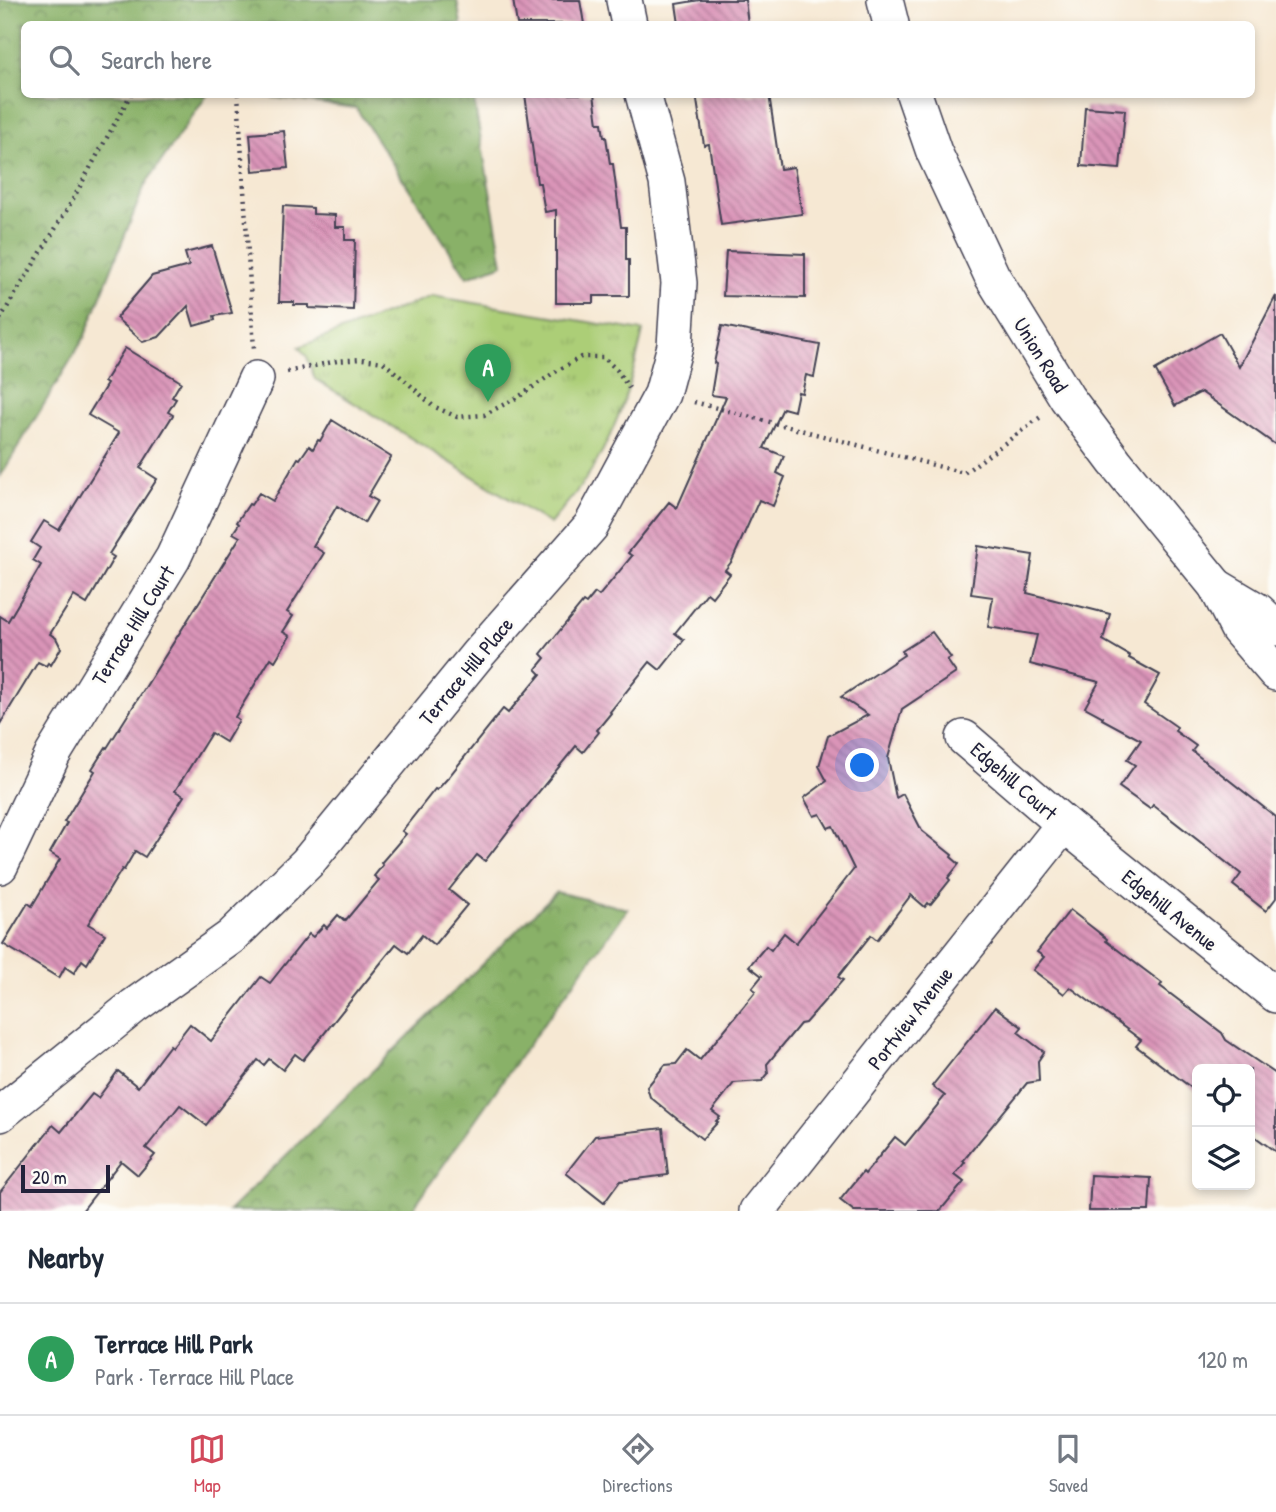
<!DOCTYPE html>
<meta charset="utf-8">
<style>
:root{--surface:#fff;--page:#f6f6f7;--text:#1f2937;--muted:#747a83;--line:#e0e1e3;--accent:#d1495b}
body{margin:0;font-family:"Patrick Hand",sans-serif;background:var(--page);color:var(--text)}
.controls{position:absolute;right:21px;bottom:21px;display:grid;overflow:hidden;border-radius:10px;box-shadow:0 4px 10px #0003}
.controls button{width:63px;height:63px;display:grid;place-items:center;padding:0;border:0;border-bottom:2px solid var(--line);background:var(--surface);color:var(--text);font:35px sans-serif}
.scale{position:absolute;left:21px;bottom:18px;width:89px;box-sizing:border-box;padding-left:7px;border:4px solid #22223b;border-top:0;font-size:19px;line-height:24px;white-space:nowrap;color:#22223b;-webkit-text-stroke:5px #fdfcf7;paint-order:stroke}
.you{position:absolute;left:863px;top:766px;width:24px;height:24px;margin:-18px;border:5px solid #fff;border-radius:50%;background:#1a73e8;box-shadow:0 0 0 10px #1a73e833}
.badge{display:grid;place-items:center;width:46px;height:46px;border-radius:50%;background:var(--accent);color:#fff;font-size:23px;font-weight:700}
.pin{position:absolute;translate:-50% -58px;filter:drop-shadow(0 2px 4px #0008)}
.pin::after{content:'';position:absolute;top:37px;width:24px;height:21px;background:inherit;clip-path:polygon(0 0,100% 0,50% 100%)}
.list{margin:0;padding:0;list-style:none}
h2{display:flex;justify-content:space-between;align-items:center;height:91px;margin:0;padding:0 28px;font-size:30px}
h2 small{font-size:23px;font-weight:400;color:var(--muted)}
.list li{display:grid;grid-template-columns:46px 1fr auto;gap:21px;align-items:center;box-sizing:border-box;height:112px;padding:0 28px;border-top:2px solid var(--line)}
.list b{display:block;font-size:26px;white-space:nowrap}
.list p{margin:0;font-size:23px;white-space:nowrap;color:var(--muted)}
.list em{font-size:23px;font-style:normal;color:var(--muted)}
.icon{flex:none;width:38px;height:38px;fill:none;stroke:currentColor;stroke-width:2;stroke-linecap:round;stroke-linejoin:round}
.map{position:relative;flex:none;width:1276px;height:1211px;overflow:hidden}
.search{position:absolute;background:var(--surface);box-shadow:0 4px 10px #0003;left:21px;right:21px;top:21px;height:77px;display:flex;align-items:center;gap:18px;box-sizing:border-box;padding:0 24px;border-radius:10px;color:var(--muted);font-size:26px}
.sheet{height:203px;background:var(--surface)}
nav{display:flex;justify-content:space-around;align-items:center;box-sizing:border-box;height:98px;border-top:2px solid var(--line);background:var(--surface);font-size:19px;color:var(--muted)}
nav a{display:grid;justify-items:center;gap:4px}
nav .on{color:var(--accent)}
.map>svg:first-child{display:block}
</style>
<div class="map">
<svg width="1276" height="1211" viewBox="0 0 1276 1211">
<defs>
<pattern id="forest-crowns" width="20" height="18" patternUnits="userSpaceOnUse" patternTransform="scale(1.75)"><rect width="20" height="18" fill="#89b168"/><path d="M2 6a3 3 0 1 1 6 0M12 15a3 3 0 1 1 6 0" fill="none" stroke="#709057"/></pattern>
<pattern id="park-tufts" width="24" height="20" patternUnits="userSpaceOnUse" patternTransform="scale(1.75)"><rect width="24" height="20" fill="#acce77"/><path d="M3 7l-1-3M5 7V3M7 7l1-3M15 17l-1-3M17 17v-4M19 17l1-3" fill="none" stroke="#94b168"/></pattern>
<pattern id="building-back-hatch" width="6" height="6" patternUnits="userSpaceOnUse" patternTransform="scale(1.75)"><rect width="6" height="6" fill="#da94b8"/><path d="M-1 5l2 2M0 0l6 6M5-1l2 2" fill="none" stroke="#b07897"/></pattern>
</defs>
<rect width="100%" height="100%" fill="#fdfcf7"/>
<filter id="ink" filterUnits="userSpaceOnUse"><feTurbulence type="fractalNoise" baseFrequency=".0143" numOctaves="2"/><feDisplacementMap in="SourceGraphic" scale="14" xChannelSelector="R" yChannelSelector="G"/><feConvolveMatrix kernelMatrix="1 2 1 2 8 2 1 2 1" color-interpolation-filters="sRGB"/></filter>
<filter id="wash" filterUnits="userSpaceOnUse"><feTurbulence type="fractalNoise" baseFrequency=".00686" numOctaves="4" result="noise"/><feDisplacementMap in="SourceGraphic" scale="28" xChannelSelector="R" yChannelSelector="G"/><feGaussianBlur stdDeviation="1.57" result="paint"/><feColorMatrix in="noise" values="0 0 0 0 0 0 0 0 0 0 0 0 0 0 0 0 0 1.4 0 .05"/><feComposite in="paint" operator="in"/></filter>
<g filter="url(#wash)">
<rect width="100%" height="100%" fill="#f6e8d3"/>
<g fill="url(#forest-crowns)" stroke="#566a52" stroke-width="2">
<path d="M 0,0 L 457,0 L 461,24 L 24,24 L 24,94 L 207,95 L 145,185 L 84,338 L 0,477 Z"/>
<path d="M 255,95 L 473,95 L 503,264 L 467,277 L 356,108 Z"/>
<path d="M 556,892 L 628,909 L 523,1052 L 411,1211 L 229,1211 Z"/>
</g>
<path fill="url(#park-tufts)" stroke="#677859" stroke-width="2" d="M 432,296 L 643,331 C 631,386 614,440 581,486 C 571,499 560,511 550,524 L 315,379 L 307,357 L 299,347 Z"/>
<g id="blocks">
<g fill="url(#building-back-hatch)">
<path d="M 513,0 L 580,0 L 584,24 L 517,24 Z"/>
<path d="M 700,0 L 745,0 L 748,24 L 679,24 L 676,4 Z"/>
<path d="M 525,94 L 594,94 L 598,123 L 602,123 L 604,137 L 606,137 L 610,164 L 613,164 L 621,227 L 626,227 L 626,260 L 629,260 L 629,296 L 594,296 L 594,303 L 556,303 L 556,210 L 545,212 L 540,183 L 537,183 Z"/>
<path d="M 696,94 L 769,94 L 780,169 L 794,167 L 802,214 L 721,225 L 709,144 L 704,145 Z"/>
<path d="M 1085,107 L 1125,110 L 1120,169 L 1081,166 Z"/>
<path d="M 284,131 L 288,168 L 253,171 L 250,134 Z"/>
<path d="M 283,206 L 313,208 L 313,214 L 335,215 L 335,227 L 345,227 L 345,240 L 355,240 L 353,310 L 309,308 L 309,305 L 294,305 L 294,302 L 279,302 Z"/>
<path d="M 212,246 L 232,313 L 214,316 L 215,320 L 194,326 L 188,306 L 159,337 L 143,342 L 116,318 L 152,276 L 189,266 L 185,253 Z"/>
<path d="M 726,251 L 805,254 L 805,298 L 723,296 Z"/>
<path d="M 1276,296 L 1276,445 L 1201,392 L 1175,406 L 1155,370 L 1220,333 L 1239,367 Z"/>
<path d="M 722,326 L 820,345 L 814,377 L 806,375 L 802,393 L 798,392 L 794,411 L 783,408 L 764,448 L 784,456 L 777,473 L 785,477 L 773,506 L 759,500 L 732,561 L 725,570 L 730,574 L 712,597 L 707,593 L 675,633 L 684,640 L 660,670 L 650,662 L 610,712 L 611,713 L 597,730 L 599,732 L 583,752 L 576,746 L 511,826 L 512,826 L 485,861 L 477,855 L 449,890 L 467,905 L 434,945 L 422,935 L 408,953 L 396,944 L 303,1060 L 295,1054 L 283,1070 L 269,1059 L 264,1065 L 258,1060 L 206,1125 L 180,1105 L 146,1148 L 155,1155 L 138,1175 L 121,1161 L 82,1211 L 0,1211 L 0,1192 L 53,1125 L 61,1132 L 92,1094 L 98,1098 L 118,1071 L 138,1087 L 170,1045 L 172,1047 L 190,1024 L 211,1041 L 261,977 L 270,983 L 309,934 L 313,937 L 324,925 L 327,928 L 338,915 L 345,921 L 379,880 L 374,876 L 383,865 L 381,863 L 406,834 L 402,831 L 435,789 L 437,790 L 447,779 L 503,709 L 508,713 L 541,674 L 536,669 L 545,658 L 541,654 L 561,629 L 583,602 L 586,604 L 595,593 L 599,596 L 632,556 L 628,553 L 669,502 L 677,508 L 726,397 L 711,395 L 716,364 L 714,363 Z"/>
<path d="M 125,348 L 181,382 L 172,397 L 176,399 L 168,412 L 173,415 L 140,468 L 157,479 L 109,554 L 114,557 L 87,604 L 74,596 L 50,634 L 56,638 L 61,648 L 51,665 L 48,663 L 46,666 L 38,662 L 0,724 L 0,616 L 8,621 L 41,565 L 33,560 L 40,548 L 31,542 L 44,521 L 59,530 L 119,433 L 88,415 L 107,384 L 104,382 Z"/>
<path d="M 332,420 L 391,457 L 368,496 L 377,501 L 364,523 L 337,506 L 313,546 L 324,553 L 287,612 L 293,616 L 283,632 L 290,636 L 275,661 L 271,658 L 235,717 L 239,720 L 226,742 L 211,733 L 175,791 L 184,796 L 145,857 L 135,851 L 124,870 L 122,869 L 88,924 L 105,934 L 87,964 L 82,960 L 74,973 L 65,967 L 59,978 L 3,944 L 28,903 L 32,906 L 60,859 L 50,853 L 67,823 L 64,822 L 95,771 L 92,769 L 106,747 L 107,748 L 240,537 L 233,533 L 239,524 L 237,522 L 249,504 L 251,505 L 259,493 L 273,501 L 298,458 L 300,459 L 309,446 L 313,449 L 318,440 L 320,441 Z"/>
<path d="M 978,546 L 1033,555 L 1027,593 L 1110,614 L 1103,640 L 1130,656 L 1129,658 L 1160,675 L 1144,704 L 1177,727 L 1175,731 L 1196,746 L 1192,751 L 1276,817 L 1276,898 L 1266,911 L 1233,885 L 1241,874 L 1153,805 L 1150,809 L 1119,787 L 1135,765 L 1127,760 L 1141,740 L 1102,719 L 1103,717 L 1085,707 L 1099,682 L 1030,664 L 1037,635 L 988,627 L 993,597 L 971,594 Z"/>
<path d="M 932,632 L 951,658 L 947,660 L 956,673 L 902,709 L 888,758 L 896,798 L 903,794 L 922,831 L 952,855 L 951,857 L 959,864 L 948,878 L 950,880 L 930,905 L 928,903 L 925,907 L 911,895 L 877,940 L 871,935 L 838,977 L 843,980 L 805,1023 L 800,1024 L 767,1064 L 768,1074 L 762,1081 L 734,1083 L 712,1111 L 720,1117 L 716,1121 L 718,1122 L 702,1139 L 650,1097 L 647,1087 L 665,1065 L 676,1064 L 687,1050 L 700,1060 L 756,991 L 752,988 L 762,976 L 749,966 L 766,946 L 771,950 L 784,933 L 796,943 L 854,869 L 833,826 L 828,828 L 820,814 L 814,816 L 804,798 L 827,781 L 819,766 L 828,736 L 868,715 L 841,697 L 904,655 L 902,651 Z"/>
<path d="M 1070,910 L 1107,939 L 1106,941 L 1162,983 L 1160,986 L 1222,1033 L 1226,1040 L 1276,1074 L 1276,1152 L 1250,1133 L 1250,1069 L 1197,1069 L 1197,1092 L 1136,1046 L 1141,1040 L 1070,987 L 1064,994 L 1033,970 L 1044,957 L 1037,952 Z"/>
<path d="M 995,1007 L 1022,1027 L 1018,1032 L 1044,1052 L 1038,1061 L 1039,1081 L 1027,1083 L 963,1161 L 965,1162 L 955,1175 L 964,1182 L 940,1211 L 854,1211 L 840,1200 L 863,1172 L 865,1174 L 895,1137 L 905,1145 L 945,1096 L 932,1086 Z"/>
<path d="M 663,1128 L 668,1175 L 620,1181 L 604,1203 L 566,1173 L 595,1136 Z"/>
<path d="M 1091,1175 L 1151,1178 L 1149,1211 L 1089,1211 Z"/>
</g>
</g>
</g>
<g filter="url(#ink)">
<use href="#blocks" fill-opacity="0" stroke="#424052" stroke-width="2"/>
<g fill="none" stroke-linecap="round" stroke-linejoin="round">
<defs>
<g id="minor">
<path d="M 624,0 L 629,24"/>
<path d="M 885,0 L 891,24"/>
<path d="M 914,94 L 934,152 L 992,276 L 1067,398 L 1115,462 L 1216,586 L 1238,629 L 1276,673"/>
<path d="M 1216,586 L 1258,611 L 1276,628"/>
<path d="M 964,738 L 1064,824 L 1276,995"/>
<path d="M 0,866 L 53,754 L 173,558 L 256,379"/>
<path d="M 0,1114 L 134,1006 L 231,937 L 307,863 L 478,654 L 591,526 L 662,394 L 675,346 L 679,283 L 667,182 L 643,94"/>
<path d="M 757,1211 L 1064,824"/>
</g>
</defs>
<use href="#minor" stroke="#424052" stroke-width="38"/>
<g stroke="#424052" stroke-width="4.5" stroke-dasharray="2 5" stroke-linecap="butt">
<path d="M 238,94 L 254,349"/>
<path d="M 0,319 L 68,208 L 131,94"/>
<path d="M 287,372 L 337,361 L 362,359 L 383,362 L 408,383 L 433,406 L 457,417 L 484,415 L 520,396 L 552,374 L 581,357 L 603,357 L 617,370 L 629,388"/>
<path d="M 694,402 L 964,473 L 1042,416"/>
</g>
<use href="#minor" stroke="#fff" stroke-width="35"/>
</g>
</g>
<g text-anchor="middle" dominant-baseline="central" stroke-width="5" stroke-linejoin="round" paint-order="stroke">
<g font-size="21" fill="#22223b" stroke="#fdfcf7">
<text transform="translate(1041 355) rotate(58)">Union Road</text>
<text transform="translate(133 625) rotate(-58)">Terrace Hill Court</text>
<text transform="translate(466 671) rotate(-50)">Terrace Hill Place</text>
<text transform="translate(1014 781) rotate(41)">Edgehill Court</text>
<text transform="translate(1170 910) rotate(39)">Edgehill Avenue</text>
<text transform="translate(910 1018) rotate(-52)">Portview Avenue</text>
</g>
</g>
</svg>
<div class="controls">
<button><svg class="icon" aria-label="locate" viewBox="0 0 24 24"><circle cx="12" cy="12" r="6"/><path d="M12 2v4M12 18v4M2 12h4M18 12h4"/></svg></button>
<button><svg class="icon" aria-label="layers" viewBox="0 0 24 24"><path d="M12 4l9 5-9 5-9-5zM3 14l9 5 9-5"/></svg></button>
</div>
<div class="scale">20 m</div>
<div class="you"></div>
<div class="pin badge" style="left:488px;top:402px;background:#2e9e5b">A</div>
<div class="search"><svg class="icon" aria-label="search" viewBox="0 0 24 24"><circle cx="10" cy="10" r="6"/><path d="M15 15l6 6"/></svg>Search here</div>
</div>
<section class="sheet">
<h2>Nearby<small></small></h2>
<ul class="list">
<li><span class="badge" style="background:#2e9e5b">A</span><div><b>Terrace Hill Park</b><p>Park · Terrace Hill Place</p></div><em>120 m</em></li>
</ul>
</section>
<nav>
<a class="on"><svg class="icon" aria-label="map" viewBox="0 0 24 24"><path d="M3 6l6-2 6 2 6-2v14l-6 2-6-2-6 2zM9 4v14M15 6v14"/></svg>Map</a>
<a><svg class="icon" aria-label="directions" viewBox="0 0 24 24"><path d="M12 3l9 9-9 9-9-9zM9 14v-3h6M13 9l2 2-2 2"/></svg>Directions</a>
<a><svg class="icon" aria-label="saved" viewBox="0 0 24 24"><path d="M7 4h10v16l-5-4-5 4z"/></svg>Saved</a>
</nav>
